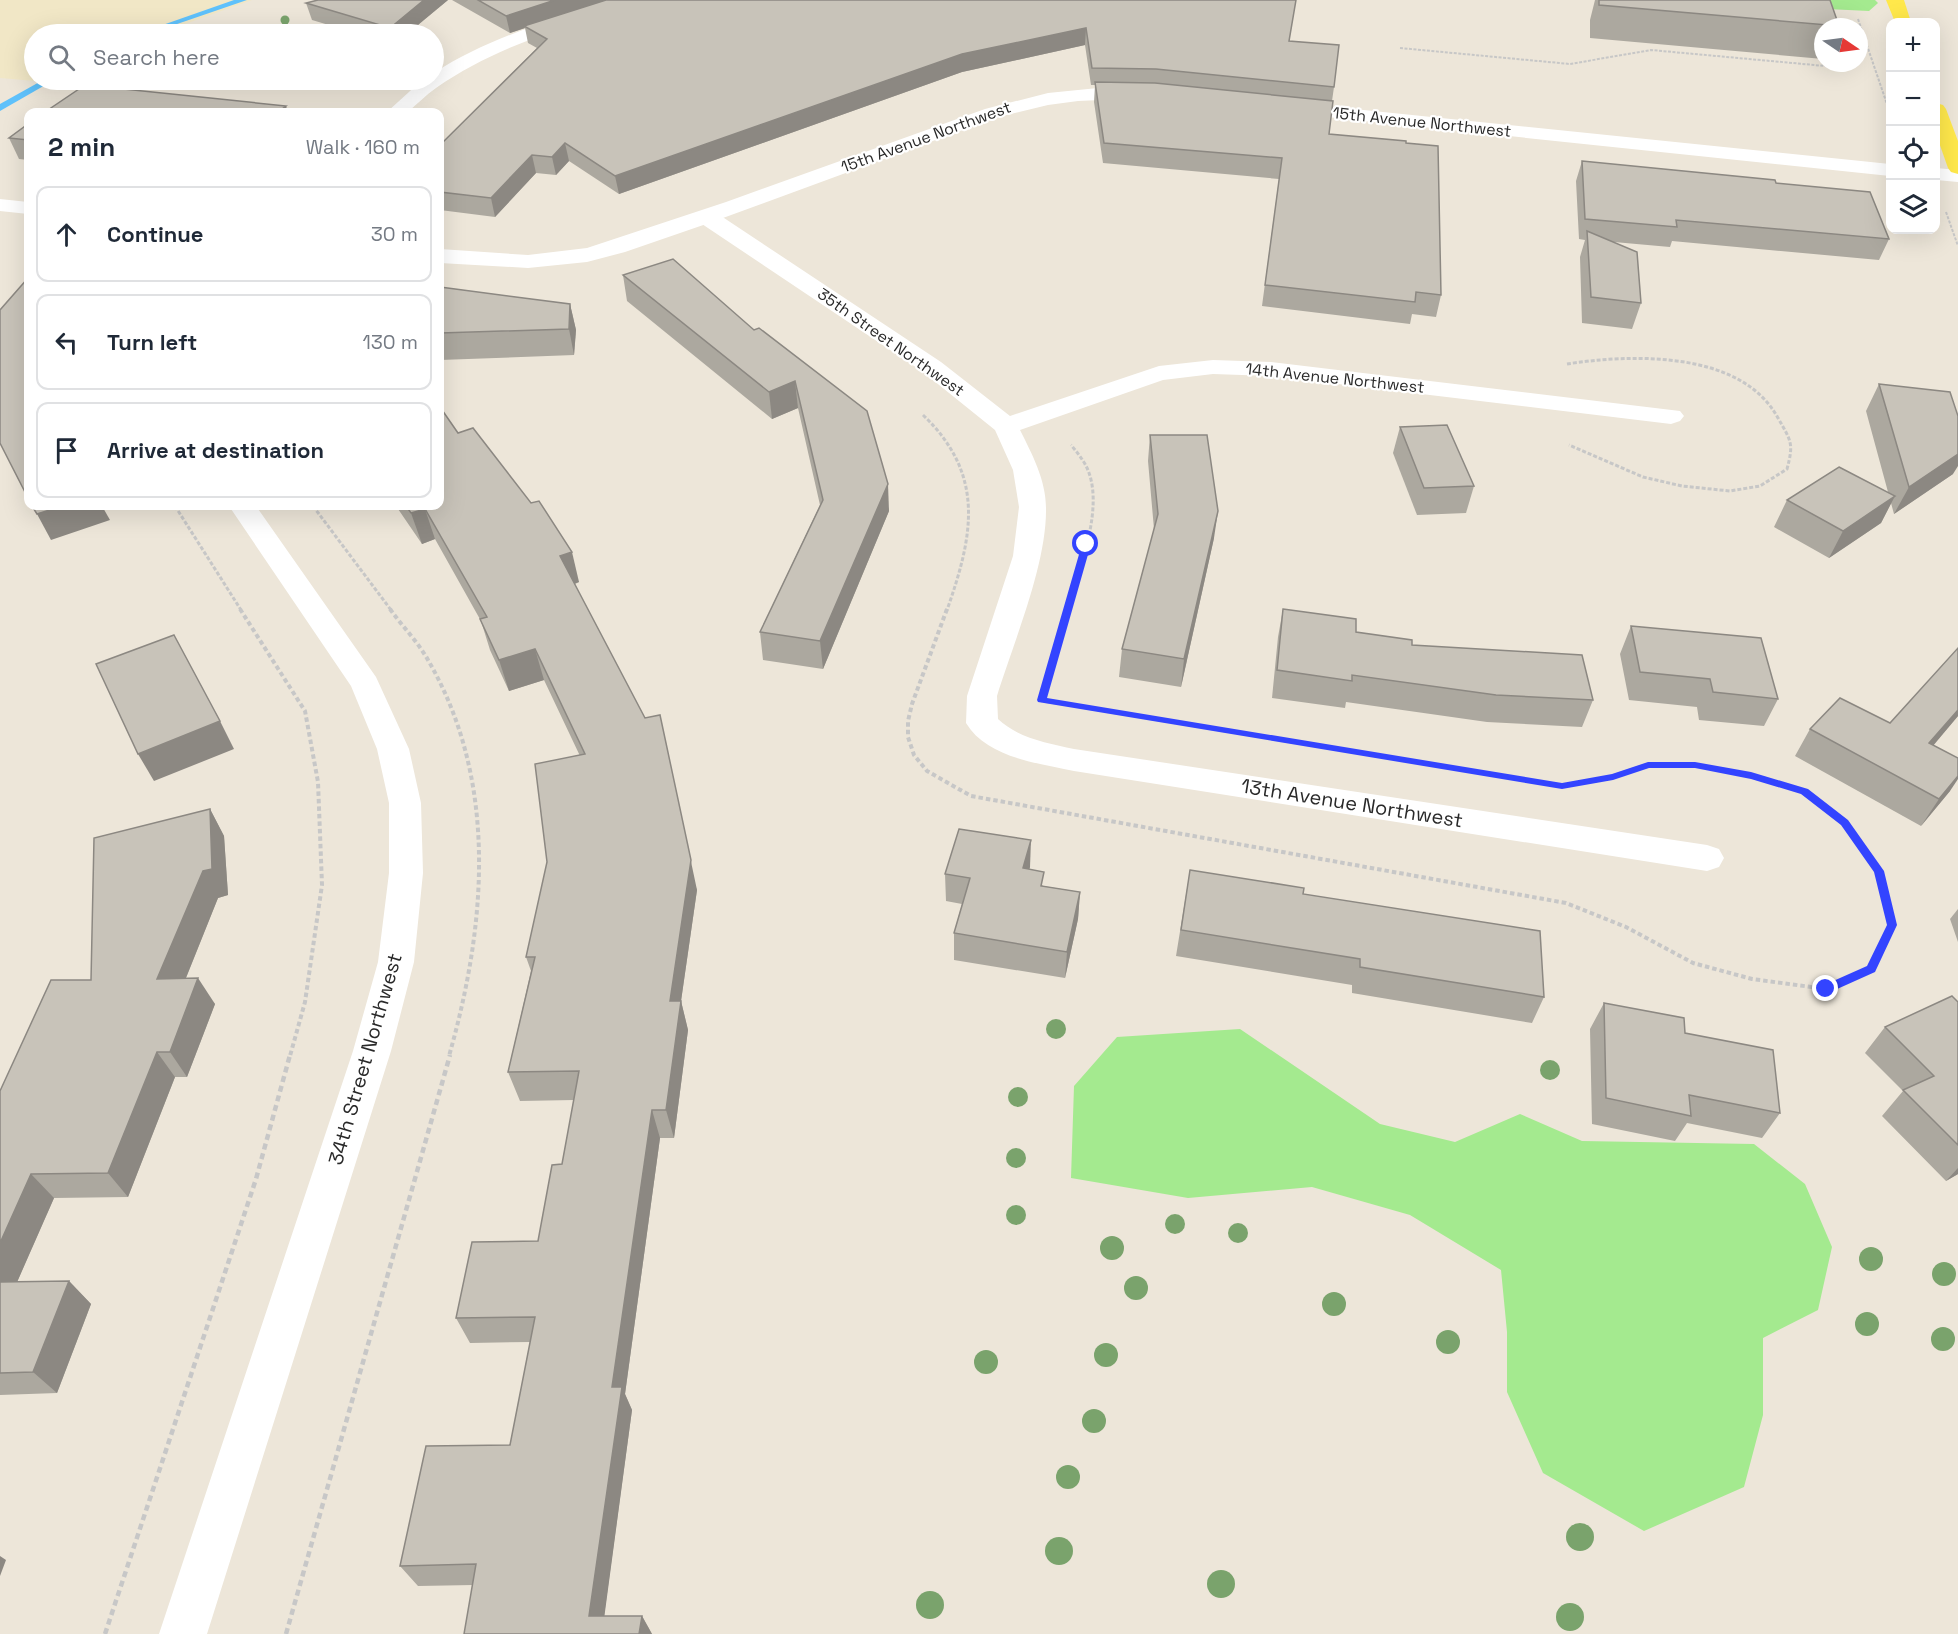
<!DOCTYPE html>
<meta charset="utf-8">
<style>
:root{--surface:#fff;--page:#f2f2f3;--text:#1f2937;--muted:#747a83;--line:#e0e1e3}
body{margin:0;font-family:"Space Grotesk",sans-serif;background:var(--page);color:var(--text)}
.controls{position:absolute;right:18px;top:18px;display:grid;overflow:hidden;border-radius:12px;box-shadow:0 6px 24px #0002}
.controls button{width:54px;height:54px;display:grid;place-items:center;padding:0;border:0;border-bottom:2px solid var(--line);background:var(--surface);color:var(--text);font:30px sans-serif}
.compass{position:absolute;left:1814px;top:18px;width:54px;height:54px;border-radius:50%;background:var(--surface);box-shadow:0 6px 24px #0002;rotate:103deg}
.stop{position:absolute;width:18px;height:18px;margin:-14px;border:4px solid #34f;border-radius:50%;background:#fff}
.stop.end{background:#34f;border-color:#fff;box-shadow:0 2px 6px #0008}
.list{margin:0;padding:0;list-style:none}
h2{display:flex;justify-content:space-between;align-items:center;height:78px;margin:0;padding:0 24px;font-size:26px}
h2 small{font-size:20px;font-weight:400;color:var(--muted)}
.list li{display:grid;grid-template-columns:39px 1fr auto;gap:18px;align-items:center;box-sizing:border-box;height:96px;margin:0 12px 12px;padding:0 12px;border:2px solid var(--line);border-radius:12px}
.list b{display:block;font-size:22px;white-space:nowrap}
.list em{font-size:20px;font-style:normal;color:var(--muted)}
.icon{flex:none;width:33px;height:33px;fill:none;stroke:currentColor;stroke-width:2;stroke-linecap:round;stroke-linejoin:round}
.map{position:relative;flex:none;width:1958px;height:1634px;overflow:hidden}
.search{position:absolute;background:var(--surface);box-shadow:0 6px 24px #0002;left:24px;top:24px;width:420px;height:66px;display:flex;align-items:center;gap:15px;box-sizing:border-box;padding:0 21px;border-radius:33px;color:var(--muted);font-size:22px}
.panel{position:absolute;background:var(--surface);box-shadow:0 6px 24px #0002;left:24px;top:108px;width:420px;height:402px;border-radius:12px}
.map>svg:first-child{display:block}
</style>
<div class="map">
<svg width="1958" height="1634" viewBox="0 0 1958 1634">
<rect width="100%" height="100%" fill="#ede6d9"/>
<path fill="#f1e7c6" d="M 0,0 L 252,0 L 157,34 L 34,34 L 34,80 L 65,80 L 58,83 L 0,78 Z"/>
<g fill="#a4ea8f">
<path d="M 1780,0 L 1875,0 L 1878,3 L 1869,11 L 1827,9 Z"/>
<path d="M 1240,1029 L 1380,1124 L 1455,1142 L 1520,1114 L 1582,1141 L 1754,1144 L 1805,1184 L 1832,1247 L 1818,1310 L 1763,1338 L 1763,1415 L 1744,1487 L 1644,1531 L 1543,1473 L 1507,1392 L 1507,1332 L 1501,1270 L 1410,1215 L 1312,1187 L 1188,1198 L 1071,1178 L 1074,1086 L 1117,1037 Z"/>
</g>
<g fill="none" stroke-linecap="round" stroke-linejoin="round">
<g fill="#5fc1fb" fill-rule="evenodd">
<path d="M 234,0 L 247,0 L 148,34 L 137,34 Z"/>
<path d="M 43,80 L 54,80 L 0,111 L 0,104 Z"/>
</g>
<g stroke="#c7c7c7" stroke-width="2" stroke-dasharray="3 1.5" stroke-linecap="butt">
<path d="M 1858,19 L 1890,113"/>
<path d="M 1400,48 L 1570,64 L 1651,50 L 1836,67"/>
<path d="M 1946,212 L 1958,246"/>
</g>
<g stroke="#c7c7c7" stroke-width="3" stroke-dasharray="4 2" stroke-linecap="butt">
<path d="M 1567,364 C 1631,354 1741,350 1778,418 C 1791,441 1794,443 1787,469 L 1760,486 L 1730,491 L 1682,486 L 1643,477 L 1569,445"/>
<path d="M 923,415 C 986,475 973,536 947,610"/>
<path d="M 175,506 L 241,610"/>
<path d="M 313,506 L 391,610"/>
<path d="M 1067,610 C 1079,570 1107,503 1085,464 C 1081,457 1076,451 1071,445"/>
</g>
<g stroke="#c7c7c7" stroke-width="4" stroke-dasharray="4.5 3" stroke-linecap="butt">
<path d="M 240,609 L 305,711 L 318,782 L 322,885 L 305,1002 L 290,1056"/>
<path d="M 390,609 C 402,626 418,642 428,660 C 499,782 486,926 449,1056"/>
<path d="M 947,609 L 912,704 L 908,721 L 908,737 L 914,755 L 927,771 L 971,796 L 1566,903 L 1626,927 L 1693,963 L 1752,979 L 1826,989 L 1871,969 L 1892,925 L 1879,871 L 1845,822 L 1804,792 L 1751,776 L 1695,765 L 1648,765 L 1613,777 L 1562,786 L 1041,700 L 1068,609"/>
</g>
<g stroke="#c7c7c7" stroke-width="4.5" stroke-dasharray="6 4" stroke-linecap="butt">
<path d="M 105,1634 L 256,1179 L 290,1055"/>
<path d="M 286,1634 L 450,1055"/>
</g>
<g fill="#fff" fill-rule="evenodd">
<path d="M 617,0 L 644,0 L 641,4 C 571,25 497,45 436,88 C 426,95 417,104 408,112 L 387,112 L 421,81 L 434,80 L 434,73 C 489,37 554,19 617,0 Z"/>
<path d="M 707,211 L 715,212 L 941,362 L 1010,416 L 1159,366 L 1213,360 L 1271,362 L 1680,411 L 1684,416 L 1680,421 L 1671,424 L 1271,376 L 1213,374 L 1163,380 L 1020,430 C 1032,454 1046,480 1046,508 C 1047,564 1014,641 997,696 L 998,719 C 1018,738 1047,743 1074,749 L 1707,845 L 1719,849 L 1724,858 L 1719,867 L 1707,871 L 1074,771 C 1038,763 987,758 966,723 L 967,696 L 1013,556 L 1019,507 L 1013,470 L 995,430 L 923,372 L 699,222 L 696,217 L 699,212 Z"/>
<path d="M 229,506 L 256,506 L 376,677 L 409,749 L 421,803 L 423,873 L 414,962 L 391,1051 L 207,1634 L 159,1634 L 353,1051 L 378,962 L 389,873 L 389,803 L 377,749 L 351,686 Z"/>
</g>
<g fill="#fff" fill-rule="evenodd">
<path d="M 1108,87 L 1146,90 L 1149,94 L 1146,98 L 1078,101 L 1048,105 L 998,117 L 712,222 L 625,252 L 587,262 L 528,268 L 440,263 L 440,249 L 528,255 L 587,248 L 726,202 L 985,109 L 1048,93 Z"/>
<path d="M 1286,102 L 1890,164 L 1890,176 L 1279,112 L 1276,108 L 1279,104 Z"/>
<path d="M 1936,168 L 1958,170 L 1958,182 L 1936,180 Z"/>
<path d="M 0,199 L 28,202 L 28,214 L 0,211 Z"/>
</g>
<g fill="#ffe84b" fill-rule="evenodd">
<path d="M 1886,0 L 1904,0 L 1911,22 L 1895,22 Z"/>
<path d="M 1936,103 L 1943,105 L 1946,109 L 1958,141 L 1958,174 L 1951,172 L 1948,168 L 1936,134 Z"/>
</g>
</g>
<g fill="#7aa36c">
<circle cx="285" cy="20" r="4.5"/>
<circle cx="1056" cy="1029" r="10"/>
<circle cx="1550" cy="1070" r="10"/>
<circle cx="1018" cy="1097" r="10"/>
<circle cx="1016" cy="1158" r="10"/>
<circle cx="1016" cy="1215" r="10"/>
<circle cx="1175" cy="1224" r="10"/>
<circle cx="1238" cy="1233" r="10"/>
<circle cx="1112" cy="1248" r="12"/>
<circle cx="1871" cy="1259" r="12"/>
<circle cx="1944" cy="1274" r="12"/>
<circle cx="1136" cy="1288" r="12"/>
<circle cx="1334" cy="1304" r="12"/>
<circle cx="1867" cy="1324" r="12"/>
<circle cx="1943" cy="1339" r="12"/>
<circle cx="1448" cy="1342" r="12"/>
<circle cx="1106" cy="1355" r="12"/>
<circle cx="986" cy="1362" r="12"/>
<circle cx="1094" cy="1421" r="12"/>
<circle cx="1068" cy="1477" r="12"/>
<circle cx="1580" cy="1537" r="14"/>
<circle cx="1059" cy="1551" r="14"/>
<circle cx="1221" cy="1584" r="14"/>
<circle cx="930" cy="1605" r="14"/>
<circle cx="1570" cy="1617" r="14"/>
</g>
<g fill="#aca89f">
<path d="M 448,0 L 407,34 L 359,34 L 312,20 L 306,3 Z"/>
<path d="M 452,0 L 1296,0 L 1289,41 L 1334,87 L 1332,101 L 1329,134 L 1406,143 L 1441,295 L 1436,317 L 1412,314 L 1410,324 L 1262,306 L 1279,179 L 1103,163 L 1094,102 L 1095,85 L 1091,85 L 1085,45 L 962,72 L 619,194 L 569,161 L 556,175 L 536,173 L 495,217 L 440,210 L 440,145 L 537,48 L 528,43 L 525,28 L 510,33 Z"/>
<path d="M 1595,0 L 1830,0 L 1839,26 L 1839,27 L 1823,27 L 1823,59 L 1590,38 L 1590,20 Z"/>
<path d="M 28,124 L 28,160 L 19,159 L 9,138 Z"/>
<path d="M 1582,161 L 1776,183 L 1889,239 L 1879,260 L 1672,241 L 1670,247 L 1614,242 L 1641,303 L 1632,329 L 1582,323 L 1580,257 L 1585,240 L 1579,239 L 1576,181 Z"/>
<path d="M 623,275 L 754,330 L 867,411 L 889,511 L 823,669 L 763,660 L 760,632 L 820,505 L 798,408 L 772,419 L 627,301 Z"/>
<path d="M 440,287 L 570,304 L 576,330 L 574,355 L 440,360 Z"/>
<path d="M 1879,384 L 1953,474 L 1894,514 L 1891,503 L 1881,523 L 1829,558 L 1774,527 L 1787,500 L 1888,492 L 1866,411 Z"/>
<path d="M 1400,427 L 1474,486 L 1466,513 L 1417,515 L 1393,453 Z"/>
<path d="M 458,433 L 579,582 L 575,584 L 697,890 L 681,1001 L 688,1030 L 674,1138 L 660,1138 L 625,1394 L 632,1410 L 604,1616 L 642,1616 L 652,1634 L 464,1634 L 473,1585 L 418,1586 L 400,1566 L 510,1445 L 530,1342 L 470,1343 L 456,1318 L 538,1241 L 562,1164 L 574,1100 L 520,1101 L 508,1072 L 531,971 L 526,957 L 580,756 L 544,680 L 509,691 L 490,650 L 481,621 L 435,539 L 422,544 L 396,506 L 440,506 Z"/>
<path d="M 1150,435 L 1214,538 L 1181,687 L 1119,677 L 1122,649 L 1154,529 L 1148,461 Z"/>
<path d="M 1283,609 L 1356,632 L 1412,645 L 1593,700 L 1582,727 L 1487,722 L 1346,702 L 1345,708 L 1272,698 L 1278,637 Z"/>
<path d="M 1631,626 L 1778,699 L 1764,726 L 1699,720 L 1697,707 L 1629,700 L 1620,654 Z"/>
<path d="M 1958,716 L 1933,745 L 1950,791 L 1921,826 L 1795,756 L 1810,729 L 1890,723 Z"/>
<path d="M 210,809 L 224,836 L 228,895 L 218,898 L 186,978 L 215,1004 L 187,1077 L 175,1077 L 128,1197 L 54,1198 L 17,1282 L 69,1281 L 91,1304 L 57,1393 L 0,1395 L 0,1091 L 91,980 Z"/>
<path d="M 1030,867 L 1029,869 L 1043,886 L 1080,892 L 1078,919 L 1065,978 L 954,960 L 954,933 L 962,904 L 946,901 L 945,874 Z"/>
<path d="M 1190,870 L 1303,894 L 1544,997 L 1532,1023 L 1352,993 L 1352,985 L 1176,956 Z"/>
<path d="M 1958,909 L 1958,942 L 1950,919 Z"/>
<path d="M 1958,1002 L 1958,1174 L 1946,1181 L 1882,1116 L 1903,1091 L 1865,1053 L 1885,1027 Z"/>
<path d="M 1604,1003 L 1685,1033 L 1780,1113 L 1762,1138 L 1687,1123 L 1675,1141 L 1592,1124 L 1590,1029 Z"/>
</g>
<g fill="#8c8882">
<path d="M 424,0 L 448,0 L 407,34 L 392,34 L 390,28 Z"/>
<path d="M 555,0 L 610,0 L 524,26 L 525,28 L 510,33 L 506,16 Z"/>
<path d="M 1086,28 L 1085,45 L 962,72 L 619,194 L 615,176 L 962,54 Z"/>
<path d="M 286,106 L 288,112 L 278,112 Z"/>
<path d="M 565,143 L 569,161 L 556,175 L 552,157 Z"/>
<path d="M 532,155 L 536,173 L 495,217 L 491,198 Z"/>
<path d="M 570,304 L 576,330 L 574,355 L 569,329 Z"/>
<path d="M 795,381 L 798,408 L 772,419 L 769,392 Z"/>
<path d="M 1958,454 L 1958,466 L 1953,474 L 1894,514 L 1909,487 Z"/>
<path d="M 888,484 L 889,511 L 823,669 L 820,641 Z"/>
<path d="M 1895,496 L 1881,523 L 1829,558 L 1843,531 Z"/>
<path d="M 62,506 L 102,506 L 110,520 L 51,540 L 37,514 Z"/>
<path d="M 425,509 L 435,539 L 422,544 L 411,513 Z"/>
<path d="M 1218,511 L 1214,538 L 1181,687 L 1184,659 Z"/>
<path d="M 572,552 L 579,582 L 568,586 L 560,556 Z"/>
<path d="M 535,649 L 544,680 L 509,691 L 499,660 Z"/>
<path d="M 1958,710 L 1958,716 L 1912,771 L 1929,743 Z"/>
<path d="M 660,715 L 697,890 L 681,1001 L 688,1030 L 674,1138 L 666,1110 L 670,1001 Z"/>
<path d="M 220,721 L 234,749 L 154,781 L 138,754 Z"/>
<path d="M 1958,776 L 1958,779 L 1950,791 L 1921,826 L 1939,799 Z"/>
<path d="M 210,809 L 224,836 L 228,895 L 218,898 L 175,1005 L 157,979 L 203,871 Z"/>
<path d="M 1031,840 L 1030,867 L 1022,895 L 1023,868 Z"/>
<path d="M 1080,892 L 1078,919 L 1065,978 L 1067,952 Z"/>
<path d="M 198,978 L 215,1004 L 187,1077 L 170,1052 Z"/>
<path d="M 157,1052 L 175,1077 L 128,1197 L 108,1173 Z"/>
<path d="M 652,1110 L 660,1138 L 625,1394 L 632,1410 L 602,1634 L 589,1616 L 612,1387 Z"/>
<path d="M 1958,1168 L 1958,1174 L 1946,1181 Z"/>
<path d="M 31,1174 L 54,1198 L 7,1305 L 0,1299 L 0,1243 Z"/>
<path d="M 69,1281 L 91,1304 L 57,1393 L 33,1372 Z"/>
<path d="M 0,1556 L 6,1560 L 0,1576 Z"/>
<path d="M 642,1616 L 652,1634 L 639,1634 Z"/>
</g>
<g fill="#c8c3b9" stroke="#8c8882" stroke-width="1.5">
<path d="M 318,0 L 424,0 L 390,28 L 306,3 Z"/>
<path d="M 478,0 L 555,0 L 506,16 Z"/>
<path d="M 606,0 L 1296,0 L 1289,41 L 1339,45 L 1334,87 L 1156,69 L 1092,68 L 1086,28 L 962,54 L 615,176 L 565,143 L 552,157 L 532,155 L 491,198 L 440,192 L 440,145 L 547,39 L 524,26 Z"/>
<path d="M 1599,0 L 1830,0 L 1839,26 L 1599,5 Z"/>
<path d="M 1095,82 L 1155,83 L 1333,101 L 1329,134 L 1406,141 L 1406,143 L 1438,146 L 1441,295 L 1416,292 L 1415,302 L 1265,285 L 1282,158 L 1104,143 Z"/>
<path d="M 85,85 L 286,106 L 278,112 L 45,112 Z"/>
<path d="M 28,124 L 28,140 L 9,138 Z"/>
<path d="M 1582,161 L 1775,180 L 1776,183 L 1870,192 L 1889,239 L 1676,220 L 1677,227 L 1585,219 Z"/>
<path d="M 1587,231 L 1637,252 L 1641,303 L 1591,297 Z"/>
<path d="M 673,259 L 754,330 L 759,328 L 867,411 L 888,484 L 820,641 L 760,632 L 823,500 L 795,381 L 769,392 L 623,275 Z"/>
<path d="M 28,278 L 28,498 L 0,443 L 0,310 Z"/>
<path d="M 440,287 L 570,304 L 569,329 L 440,333 Z"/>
<path d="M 1879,384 L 1950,392 L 1958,416 L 1958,454 L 1909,487 Z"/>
<path d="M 440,407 L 458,433 L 473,428 L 531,503 L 539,501 L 572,552 L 560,556 L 645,718 L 660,715 L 691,860 L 670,1001 L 681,1001 L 666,1110 L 652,1110 L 612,1387 L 622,1387 L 589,1616 L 642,1616 L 639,1634 L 464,1634 L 476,1564 L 400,1566 L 426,1446 L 510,1445 L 535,1317 L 456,1318 L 472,1242 L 538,1241 L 552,1165 L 562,1164 L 579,1071 L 508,1072 L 535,957 L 526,957 L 547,862 L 535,764 L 585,754 L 535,649 L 499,660 L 480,619 L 487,617 L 425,509 L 411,513 L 406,506 L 440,506 Z"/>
<path d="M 1447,425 L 1474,486 L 1424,488 L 1400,427 Z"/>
<path d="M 1150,435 L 1207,435 L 1218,511 L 1184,659 L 1122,649 L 1158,514 Z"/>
<path d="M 1839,467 L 1895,496 L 1843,531 L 1787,500 Z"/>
<path d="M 32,506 L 62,506 L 37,514 Z"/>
<path d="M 1283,609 L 1356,619 L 1356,632 L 1412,640 L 1412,645 L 1582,655 L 1593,700 L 1496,695 L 1352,675 L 1352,681 L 1277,670 Z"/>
<path d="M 1631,626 L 1761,638 L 1778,699 L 1713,692 L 1710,679 L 1640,672 Z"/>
<path d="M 174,635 L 220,721 L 138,754 L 96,664 Z"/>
<path d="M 1958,648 L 1958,710 L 1929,743 L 1958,758 L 1958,776 L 1939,799 L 1810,729 L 1840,698 L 1890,723 Z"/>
<path d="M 210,809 L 212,869 L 203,871 L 157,979 L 198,978 L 170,1052 L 157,1052 L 108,1173 L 31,1174 L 0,1243 L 0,1091 L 51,980 L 91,980 L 94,838 Z"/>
<path d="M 959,829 L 1031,840 L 1023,868 L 1044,872 L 1041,886 L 1080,892 L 1067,952 L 954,933 L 970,878 L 945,874 Z"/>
<path d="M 1190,870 L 1304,888 L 1303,894 L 1540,931 L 1544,997 L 1360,967 L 1360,959 L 1181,930 Z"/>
<path d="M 1952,996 L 1958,1002 L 1958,1145 L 1903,1090 L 1934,1076 L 1885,1027 Z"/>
<path d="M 1604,1003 L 1684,1018 L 1685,1033 L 1773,1050 L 1780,1113 L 1689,1095 L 1691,1116 L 1606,1098 Z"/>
<path d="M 69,1281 L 33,1372 L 0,1373 L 0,1282 Z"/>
</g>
<path fill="#34f" d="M 1086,541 L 1091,544 L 1047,698 L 1562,783 L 1612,774 L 1648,762 L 1695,762 L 1751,772 L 1808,789 L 1848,820 L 1884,871 L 1897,925 L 1875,972 L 1826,994 L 1821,989 L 1822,986 L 1867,966 L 1887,925 L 1874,872 L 1841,825 L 1801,794 L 1751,779 L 1695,768 L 1649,768 L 1613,780 L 1562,789 L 1038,702 L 1037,700 L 1082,544 Z"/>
<g text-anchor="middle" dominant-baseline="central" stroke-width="4.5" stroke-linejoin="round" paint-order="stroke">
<g font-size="16" fill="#292929" stroke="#fff">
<text transform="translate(1422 122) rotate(6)">15th Avenue Northwest</text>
<text transform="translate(926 137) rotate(-20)">15th Avenue Northwest</text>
<text transform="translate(891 342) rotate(35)">35th Street Northwest</text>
<text transform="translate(1335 378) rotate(6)">14th Avenue Northwest</text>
</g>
<g font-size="20" fill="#292929" stroke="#fff">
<text transform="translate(1352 803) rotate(9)">13th Avenue Northwest</text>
<text transform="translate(365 1059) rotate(-74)">34th Street Northwest</text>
</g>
</g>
</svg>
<div class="controls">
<button>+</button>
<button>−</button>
<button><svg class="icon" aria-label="locate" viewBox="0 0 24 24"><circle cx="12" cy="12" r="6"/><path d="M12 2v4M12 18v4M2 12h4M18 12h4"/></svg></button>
<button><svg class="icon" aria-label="layers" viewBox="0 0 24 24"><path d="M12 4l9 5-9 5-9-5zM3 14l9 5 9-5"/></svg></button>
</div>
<svg class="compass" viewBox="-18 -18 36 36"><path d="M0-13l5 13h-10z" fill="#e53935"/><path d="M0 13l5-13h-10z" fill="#747a83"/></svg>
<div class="stop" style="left:1086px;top:544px"></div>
<div class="stop end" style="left:1826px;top:989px"></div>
<div class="search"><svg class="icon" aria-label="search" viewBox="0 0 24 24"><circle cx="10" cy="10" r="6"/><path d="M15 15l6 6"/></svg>Search here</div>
<section class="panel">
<h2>2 min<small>Walk · 160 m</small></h2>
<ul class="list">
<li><svg class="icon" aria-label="ahead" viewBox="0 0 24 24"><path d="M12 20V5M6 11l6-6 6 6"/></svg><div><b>Continue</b></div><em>30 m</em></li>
<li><svg class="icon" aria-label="left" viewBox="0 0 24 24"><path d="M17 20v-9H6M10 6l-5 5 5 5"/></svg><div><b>Turn left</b></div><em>130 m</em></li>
<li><svg class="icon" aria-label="arrive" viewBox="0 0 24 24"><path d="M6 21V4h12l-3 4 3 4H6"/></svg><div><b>Arrive at destination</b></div></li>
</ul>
</section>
</div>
